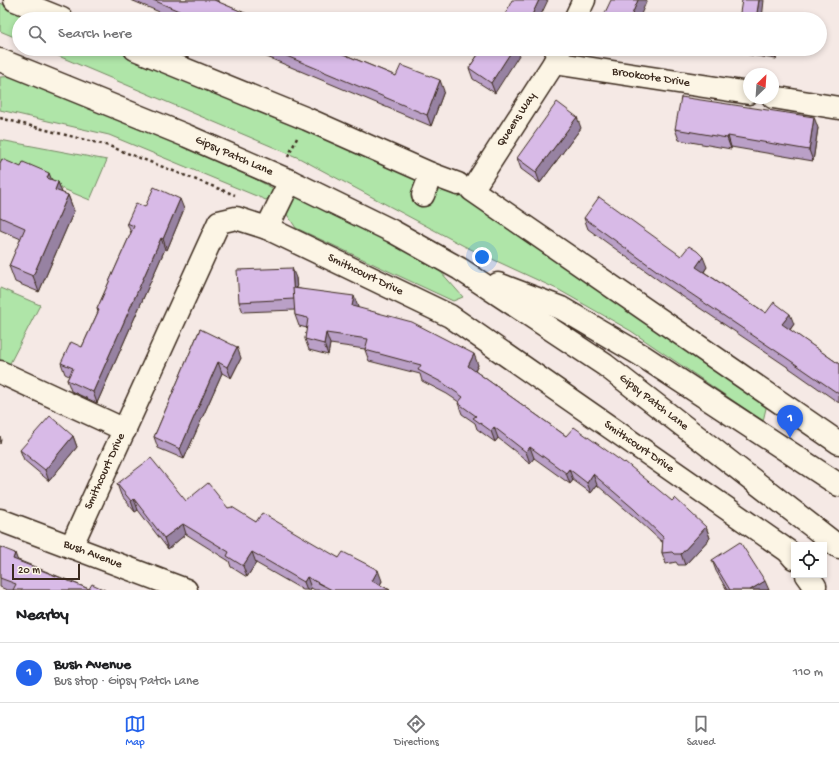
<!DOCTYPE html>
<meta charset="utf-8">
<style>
:root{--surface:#fff;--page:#f6f6f6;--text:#202124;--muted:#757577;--line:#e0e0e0;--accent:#2563eb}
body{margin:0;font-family:"Gochi Hand",sans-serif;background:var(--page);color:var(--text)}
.controls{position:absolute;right:12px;bottom:12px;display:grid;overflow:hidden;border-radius:0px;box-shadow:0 2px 6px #0003}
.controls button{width:36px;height:36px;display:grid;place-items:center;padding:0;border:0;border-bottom:1px solid var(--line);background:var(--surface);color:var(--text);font:20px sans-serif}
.compass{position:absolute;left:743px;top:68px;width:36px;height:36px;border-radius:50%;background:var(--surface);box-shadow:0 2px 6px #0003;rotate:25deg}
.scale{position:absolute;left:12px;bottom:10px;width:68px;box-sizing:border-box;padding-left:4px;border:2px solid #3b2a1e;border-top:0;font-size:11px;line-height:14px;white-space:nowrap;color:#3b2a1e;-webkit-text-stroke:3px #fcf5e5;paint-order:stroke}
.you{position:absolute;left:482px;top:257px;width:14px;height:14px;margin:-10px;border:3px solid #fff;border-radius:50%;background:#1a73e8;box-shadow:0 0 0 6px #1a73e833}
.badge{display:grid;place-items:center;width:26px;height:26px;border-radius:50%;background:var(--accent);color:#fff;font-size:13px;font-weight:700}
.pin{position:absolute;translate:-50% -33px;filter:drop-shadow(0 1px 2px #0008)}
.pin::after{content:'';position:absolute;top:21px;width:14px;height:12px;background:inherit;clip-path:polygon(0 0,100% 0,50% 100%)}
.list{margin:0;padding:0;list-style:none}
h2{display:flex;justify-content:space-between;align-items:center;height:52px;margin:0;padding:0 16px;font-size:17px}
h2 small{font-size:13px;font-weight:400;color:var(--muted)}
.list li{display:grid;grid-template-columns:26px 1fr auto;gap:12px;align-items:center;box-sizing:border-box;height:60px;padding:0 16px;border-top:1px solid var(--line)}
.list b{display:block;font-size:15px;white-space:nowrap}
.list p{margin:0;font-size:13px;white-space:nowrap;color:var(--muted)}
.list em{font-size:13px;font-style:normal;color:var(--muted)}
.icon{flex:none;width:22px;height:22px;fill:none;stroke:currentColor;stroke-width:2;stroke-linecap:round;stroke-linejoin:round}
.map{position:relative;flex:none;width:839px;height:590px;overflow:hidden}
.search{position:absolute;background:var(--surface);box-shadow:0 2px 6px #0003;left:12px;right:12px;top:12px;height:44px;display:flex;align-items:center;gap:10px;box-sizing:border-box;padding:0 14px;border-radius:22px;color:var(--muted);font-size:15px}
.sheet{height:112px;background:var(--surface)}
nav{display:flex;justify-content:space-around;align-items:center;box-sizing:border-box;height:56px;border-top:1px solid var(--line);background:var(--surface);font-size:11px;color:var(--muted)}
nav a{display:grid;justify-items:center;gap:2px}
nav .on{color:var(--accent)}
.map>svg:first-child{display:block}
</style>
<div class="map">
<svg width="839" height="590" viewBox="0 0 839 590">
<rect width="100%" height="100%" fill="#f5e9e5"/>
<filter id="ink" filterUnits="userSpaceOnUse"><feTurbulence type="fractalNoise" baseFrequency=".025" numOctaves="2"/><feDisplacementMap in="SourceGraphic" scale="8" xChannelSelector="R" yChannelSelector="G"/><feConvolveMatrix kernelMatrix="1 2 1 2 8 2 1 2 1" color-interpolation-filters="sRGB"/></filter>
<g filter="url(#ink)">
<g fill="#afe5a8" stroke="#758863">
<path d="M 0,3 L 39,19 L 19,19 L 19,39 L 0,31 Z"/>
<path d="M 42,49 L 114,49 L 296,122 L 468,197 L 767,404 L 763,421 L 631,331 L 559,290 L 464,246 L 299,158 Z"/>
<path d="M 24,76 L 203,151 L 276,190 L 266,200 L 109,135 L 0,110 L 0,77 Z"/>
<path d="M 0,140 L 107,160 L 90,200 L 0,163 Z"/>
<path d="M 306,193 L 381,234 L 440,271 L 463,297 L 453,301 L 296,228 L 286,213 L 292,200 Z"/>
<path d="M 0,288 L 40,305 L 7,369 L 0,366 Z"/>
</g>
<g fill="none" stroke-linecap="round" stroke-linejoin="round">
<defs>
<g id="minor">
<path d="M 15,0 L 62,19"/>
<path d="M 575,19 L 584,0"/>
<path d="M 135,49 L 307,119 L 431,174 L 458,184"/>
<path d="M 560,49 L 554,63 L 472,190 L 839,443"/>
<path id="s1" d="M 554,63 L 749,93"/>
<path d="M 773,97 L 839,108"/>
<path d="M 423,195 L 431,174"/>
<path d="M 267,228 L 290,181"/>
<path d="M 0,372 L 125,430"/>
<path id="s2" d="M 0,520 L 186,590"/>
<path id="s3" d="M 71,547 L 219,222 L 236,218 L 267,228 L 450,316 L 788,551 L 794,558"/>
<path d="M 807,575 L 815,586 L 813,590"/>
</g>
<g id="major">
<path id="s4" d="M 0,60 L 187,136 L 290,181 L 392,231 L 460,269 L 605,365 L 839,547"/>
<path d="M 498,284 L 561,308 L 641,355 L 839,485"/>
</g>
</defs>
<use href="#minor" stroke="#3b2a1e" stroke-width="25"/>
<use href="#major" stroke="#3b2a1e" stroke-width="25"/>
<g stroke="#3b2a1e" stroke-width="2.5" stroke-dasharray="3 3" stroke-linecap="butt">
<path d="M 0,118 L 109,146 L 235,195"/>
<path d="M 288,157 L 297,138"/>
</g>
<use href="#minor" stroke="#fcf5e5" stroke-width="22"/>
<use href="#major" stroke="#fcf5e5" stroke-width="22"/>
</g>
<g fill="#baa0c7" stroke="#3b2a1e">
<path d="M 131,0 L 218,0 L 218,2 L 259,19 L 176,19 Z"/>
<path d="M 248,49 L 331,49 L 396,76 L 444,91 L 431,126 Z"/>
<path d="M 482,49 L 495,93 L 473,79 L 469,68 Z"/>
<path d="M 719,49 L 777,49 L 776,59 L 719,50 Z"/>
<path d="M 581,128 L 540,183 L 521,169 L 517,158 Z"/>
<path d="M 818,128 L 813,161 L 731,147 L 731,149 L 679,140 L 675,129 Z"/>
<path d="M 0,163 L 52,180 L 58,182 L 62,193 L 68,195 L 74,211 L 39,292 L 15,282 L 9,266 L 21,239 L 0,230 Z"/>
<path d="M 145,207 L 184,209 L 167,250 L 165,249 L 97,403 L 71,391 L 67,380 L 69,376 L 65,374 L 61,363 L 82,347 L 98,312 L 97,309 L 131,233 L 127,223 Z"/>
<path d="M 584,218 L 681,256 L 707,267 L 704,272 L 766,313 L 794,324 L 790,330 L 839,364 L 839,403 L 792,370 L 664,284 L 588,229 Z"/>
<path d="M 296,278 L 297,288 L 358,307 L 358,308 L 478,365 L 475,371 L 566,436 L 672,501 L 706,527 L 710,538 L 685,565 L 678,565 L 676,562 L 666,564 L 662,553 L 663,543 L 638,520 L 597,485 L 591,493 L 573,480 L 570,484 L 534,458 L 530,463 L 498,438 L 495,442 L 477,429 L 475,423 L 462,414 L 458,403 L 459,402 L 447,394 L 422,381 L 420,374 L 369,361 L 365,350 L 365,349 L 330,344 L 328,355 L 309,350 L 305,339 L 307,328 L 299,326 L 295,315 L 295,310 L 243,312 L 239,302 Z"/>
<path d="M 200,329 L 241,358 L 231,378 L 222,373 L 184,459 L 158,448 L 154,437 Z"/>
<path d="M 73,436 L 77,447 L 49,481 L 24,460 L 20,450 Z"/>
<path d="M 117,484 L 186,501 L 228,508 L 256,522 L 339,558 L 382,581 L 380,585 L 390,590 L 315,590 L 311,588 L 310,590 L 303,590 L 256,563 L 247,577 L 231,567 L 229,561 L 186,534 L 168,549 L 138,510 L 135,512 L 121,495 Z"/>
<path d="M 0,547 L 18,560 L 89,589 L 105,590 L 7,590 L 0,587 Z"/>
<path d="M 712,560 L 769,590 L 727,590 L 716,571 Z"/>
</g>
<g fill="#9782a2" stroke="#3b2a1e">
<path d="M 539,0 L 548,0 L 539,19 L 530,19 Z"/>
<path d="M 638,0 L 647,0 L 639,19 L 630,19 Z"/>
<path d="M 759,0 L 764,0 L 762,19 L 756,19 Z"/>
<path d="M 513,49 L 523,49 L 495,93 L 491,83 Z"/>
<path d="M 772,49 L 777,49 L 776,59 Z"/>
<path d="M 440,80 L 444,91 L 431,126 L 427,115 Z"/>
<path d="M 577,117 L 581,128 L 540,183 L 536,172 Z"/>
<path d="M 814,117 L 818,128 L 813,161 L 809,150 Z"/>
<path d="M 728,136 L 731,147 L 731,149 L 727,138 Z"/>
<path d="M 49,173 L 55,188 L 47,178 Z"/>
<path d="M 58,182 L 64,198 L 55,190 Z"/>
<path d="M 68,195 L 74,211 L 39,292 L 33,276 Z"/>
<path d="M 180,199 L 184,209 L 167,250 L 163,239 Z"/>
<path d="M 161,238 L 165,249 L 97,403 L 93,392 Z"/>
<path d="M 703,257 L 707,267 L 700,277 L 696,267 Z"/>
<path d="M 292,268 L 296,278 L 298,309 L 294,299 Z"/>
<path d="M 354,296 L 358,307 L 356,317 L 352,306 Z"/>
<path d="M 790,314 L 794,324 L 786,335 L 782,324 Z"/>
<path d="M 326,333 L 330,344 L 328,355 L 324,344 Z"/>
<path d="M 237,347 L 241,358 L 231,378 L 227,367 Z"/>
<path d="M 474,354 L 478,365 L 472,377 L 468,366 Z"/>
<path d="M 218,362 L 222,373 L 184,459 L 180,449 Z"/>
<path d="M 494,427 L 498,438 L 495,442 L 491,431 Z"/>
<path d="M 0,436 L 1,440 L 0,444 Z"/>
<path d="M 73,436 L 77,447 L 49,481 L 45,470 Z"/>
<path d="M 530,447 L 534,458 L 530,463 L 526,452 Z"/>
<path d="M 569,469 L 573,480 L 570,484 L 566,473 Z"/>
<path d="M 593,474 L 597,485 L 591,493 L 587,483 Z"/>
<path d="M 134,499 L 138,510 L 135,512 L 131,501 Z"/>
<path d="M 183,524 L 186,534 L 168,549 L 164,538 Z"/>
<path d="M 706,527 L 710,538 L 685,565 L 681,554 Z"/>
<path d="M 252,552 L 256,563 L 247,577 L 243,566 Z"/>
<path d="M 15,553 L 19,564 L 13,559 Z"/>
<path d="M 378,570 L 382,581 L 377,590 L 372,581 Z"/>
<path d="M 307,577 L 311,588 L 310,590 L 307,590 L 304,582 Z"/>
<path d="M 765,581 L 769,590 L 750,590 Z"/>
</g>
<g fill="#d8bae7" stroke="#3b2a1e">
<path d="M 153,0 L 214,0 L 259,19 L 198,19 Z"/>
<path d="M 512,0 L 539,0 L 530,19 L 503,19 Z"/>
<path d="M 611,0 L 638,0 L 630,19 L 602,19 Z"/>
<path d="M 742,0 L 759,0 L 756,19 L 739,19 Z"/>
<path d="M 719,17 L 732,19 L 718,19 Z"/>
<path d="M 270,49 L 331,49 L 396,76 L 401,65 L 440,80 L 427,115 Z"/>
<path d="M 482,49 L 513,49 L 491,83 L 469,68 Z"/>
<path d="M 681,97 L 814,117 L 809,150 L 728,136 L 727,138 L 675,129 Z"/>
<path d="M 557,102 L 577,117 L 536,172 L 517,158 Z"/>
<path d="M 2,159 L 21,167 L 23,162 L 49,173 L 47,178 L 58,182 L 55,190 L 68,195 L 33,276 L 9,266 L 25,228 L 0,217 L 0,163 Z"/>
<path d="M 154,187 L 180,199 L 163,239 L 161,238 L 93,392 L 67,380 L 73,368 L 61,363 L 71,342 L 82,347 L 99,310 L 97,309 L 134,226 L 127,223 L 136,203 L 145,207 Z"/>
<path d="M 599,197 L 681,256 L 689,246 L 697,251 L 703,257 L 696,267 L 766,313 L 774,302 L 790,314 L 782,324 L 839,364 L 839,394 L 788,359 L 660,273 L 584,218 Z"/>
<path d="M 292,268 L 294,299 L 239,302 L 237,270 Z"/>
<path d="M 293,288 L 354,296 L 352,306 L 412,322 L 474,354 L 468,366 L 566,436 L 574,427 L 624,463 L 625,462 L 672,501 L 675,498 L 706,527 L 681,554 L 674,554 L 672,552 L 662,553 L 663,537 L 634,509 L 593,474 L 587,483 L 569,469 L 566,473 L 530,447 L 526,452 L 494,427 L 491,431 L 473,418 L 476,416 L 458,403 L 463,397 L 443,383 L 418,370 L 421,365 L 365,350 L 368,339 L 326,333 L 324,344 L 305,339 L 308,318 L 295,315 Z"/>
<path d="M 200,329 L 237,347 L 227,367 L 218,362 L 180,449 L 154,437 Z"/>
<path d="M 50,416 L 73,436 L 45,470 L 20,450 Z"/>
<path d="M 151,458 L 186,501 L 208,483 L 228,508 L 232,507 L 256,522 L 262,513 L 339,558 L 343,552 L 378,570 L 372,581 L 390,590 L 332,590 L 307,577 L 304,582 L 252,552 L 243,566 L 227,556 L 229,552 L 183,524 L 164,538 L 134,499 L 131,501 L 117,484 Z"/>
<path d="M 740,542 L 765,581 L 750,590 L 730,590 L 712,560 Z"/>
<path d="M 0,547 L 15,553 L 13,559 L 89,589 L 92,584 L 105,590 L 13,590 L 16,584 L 0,578 Z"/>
</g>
</g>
<g text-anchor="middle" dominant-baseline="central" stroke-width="3" stroke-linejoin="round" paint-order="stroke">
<g font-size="12" fill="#3b2a1e" stroke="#fcf5e5">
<text stroke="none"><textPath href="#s1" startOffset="98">Brookcote Drive</textPath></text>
<text transform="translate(517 120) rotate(-57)">Queens Way</text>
<text stroke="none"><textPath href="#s4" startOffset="253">Gipsy Patch Lane</textPath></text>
<text stroke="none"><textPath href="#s3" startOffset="516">Smithcourt Drive</textPath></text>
<text stroke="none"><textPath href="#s4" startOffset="741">Gipsy Patch Lane</textPath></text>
<text stroke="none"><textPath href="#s3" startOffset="840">Smithcourt Drive</textPath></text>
<text stroke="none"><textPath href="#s3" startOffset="83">Smithcourt Drive</textPath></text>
<text stroke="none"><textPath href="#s2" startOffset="99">Bush Avenue</textPath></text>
</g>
</g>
</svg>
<div class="controls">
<button><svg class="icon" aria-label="locate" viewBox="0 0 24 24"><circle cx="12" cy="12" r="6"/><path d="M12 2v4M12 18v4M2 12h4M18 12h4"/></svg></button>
</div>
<svg class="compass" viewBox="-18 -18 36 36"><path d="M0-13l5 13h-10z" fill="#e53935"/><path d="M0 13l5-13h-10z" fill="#757577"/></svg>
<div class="scale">20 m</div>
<div class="you"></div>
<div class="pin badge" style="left:790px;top:438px">1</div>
<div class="search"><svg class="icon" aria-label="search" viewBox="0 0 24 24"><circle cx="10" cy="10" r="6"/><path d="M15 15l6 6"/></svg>Search here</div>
</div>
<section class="sheet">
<h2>Nearby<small></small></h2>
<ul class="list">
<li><span class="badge">1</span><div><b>Bush Avenue</b><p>Bus stop · Gipsy Patch Lane</p></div><em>110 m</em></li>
</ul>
</section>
<nav>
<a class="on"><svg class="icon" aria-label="map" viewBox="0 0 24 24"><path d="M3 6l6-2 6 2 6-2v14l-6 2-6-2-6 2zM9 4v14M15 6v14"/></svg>Map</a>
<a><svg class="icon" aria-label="directions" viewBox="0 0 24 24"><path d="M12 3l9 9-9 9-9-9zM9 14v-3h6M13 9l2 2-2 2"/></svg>Directions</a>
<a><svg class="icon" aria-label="saved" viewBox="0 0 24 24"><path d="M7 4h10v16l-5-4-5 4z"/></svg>Saved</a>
</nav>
